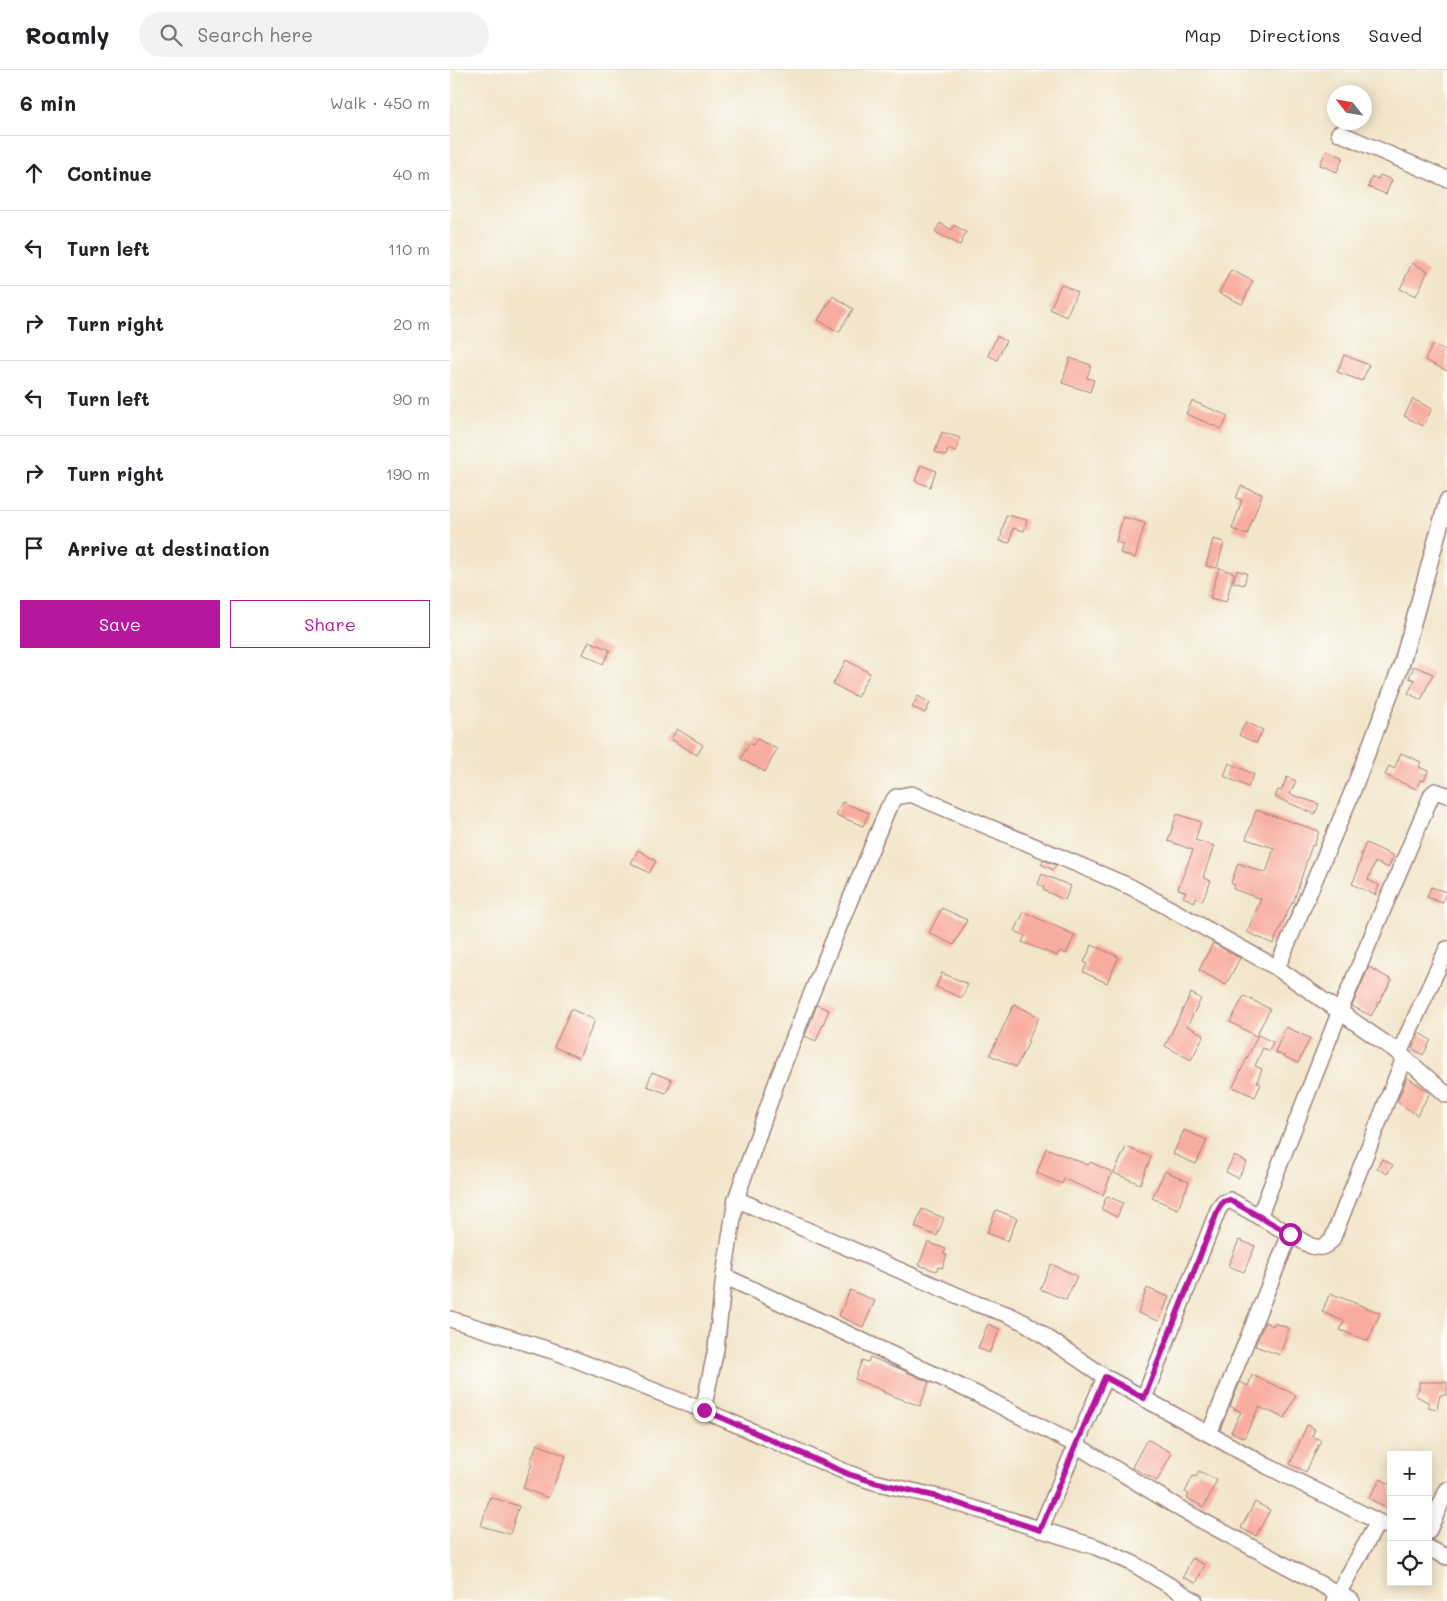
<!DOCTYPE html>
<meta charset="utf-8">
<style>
:root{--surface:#fff;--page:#f2f2f2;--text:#202124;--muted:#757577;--line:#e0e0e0;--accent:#b5179e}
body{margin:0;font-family:Mali,sans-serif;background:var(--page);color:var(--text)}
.controls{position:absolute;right:15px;bottom:15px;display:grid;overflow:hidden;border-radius:0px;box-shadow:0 2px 12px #0003}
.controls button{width:45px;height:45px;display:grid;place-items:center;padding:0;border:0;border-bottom:1px solid var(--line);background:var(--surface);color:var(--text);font:25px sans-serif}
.compass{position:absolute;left:877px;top:15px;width:45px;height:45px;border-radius:50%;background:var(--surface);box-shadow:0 2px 12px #0003;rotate:301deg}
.stop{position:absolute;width:15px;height:15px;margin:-11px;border:4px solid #b5179e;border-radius:50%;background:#fff}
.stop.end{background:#b5179e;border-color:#fff;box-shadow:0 1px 5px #0008}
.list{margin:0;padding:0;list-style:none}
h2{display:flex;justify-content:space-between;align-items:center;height:65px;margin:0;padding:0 20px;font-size:21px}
h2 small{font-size:16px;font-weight:400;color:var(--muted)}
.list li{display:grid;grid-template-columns:32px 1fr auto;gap:15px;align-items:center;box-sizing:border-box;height:75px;padding:0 20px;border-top:1px solid var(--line)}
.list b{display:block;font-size:19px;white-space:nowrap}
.list em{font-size:16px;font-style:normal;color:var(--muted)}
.actions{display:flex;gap:10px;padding:15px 20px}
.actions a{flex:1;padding:11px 0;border:1px solid var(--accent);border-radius:0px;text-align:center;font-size:18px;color:var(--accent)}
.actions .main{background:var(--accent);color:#fff}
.icon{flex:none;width:28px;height:28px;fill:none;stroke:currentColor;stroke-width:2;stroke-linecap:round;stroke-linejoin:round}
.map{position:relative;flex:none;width:997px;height:1531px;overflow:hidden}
header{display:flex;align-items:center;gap:30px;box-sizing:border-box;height:70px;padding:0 25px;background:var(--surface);border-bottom:1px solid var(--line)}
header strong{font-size:24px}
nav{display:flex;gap:28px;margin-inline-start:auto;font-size:18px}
.search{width:350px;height:45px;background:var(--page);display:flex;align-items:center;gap:12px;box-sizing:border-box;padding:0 18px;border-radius:28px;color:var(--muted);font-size:19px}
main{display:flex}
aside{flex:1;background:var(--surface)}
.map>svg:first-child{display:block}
</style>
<header>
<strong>Roamly</strong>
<div class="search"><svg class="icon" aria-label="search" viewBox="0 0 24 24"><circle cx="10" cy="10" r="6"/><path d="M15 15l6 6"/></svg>Search here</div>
<nav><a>Map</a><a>Directions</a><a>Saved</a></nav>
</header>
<main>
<aside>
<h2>6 min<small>Walk · 450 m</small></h2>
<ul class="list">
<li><svg class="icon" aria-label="ahead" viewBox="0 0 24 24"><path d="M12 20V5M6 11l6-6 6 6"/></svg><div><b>Continue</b></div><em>40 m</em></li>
<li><svg class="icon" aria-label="left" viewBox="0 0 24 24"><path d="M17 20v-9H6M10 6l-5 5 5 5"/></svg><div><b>Turn left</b></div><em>110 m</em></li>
<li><svg class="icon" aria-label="right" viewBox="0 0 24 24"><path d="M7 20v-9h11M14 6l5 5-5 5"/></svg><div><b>Turn right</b></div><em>20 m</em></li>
<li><svg class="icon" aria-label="left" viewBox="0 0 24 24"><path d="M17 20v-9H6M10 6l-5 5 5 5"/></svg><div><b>Turn left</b></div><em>90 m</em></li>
<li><svg class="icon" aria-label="right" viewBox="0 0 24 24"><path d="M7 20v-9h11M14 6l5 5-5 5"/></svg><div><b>Turn right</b></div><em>190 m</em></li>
<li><svg class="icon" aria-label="arrive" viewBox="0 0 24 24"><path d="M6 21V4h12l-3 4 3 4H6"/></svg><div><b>Arrive at destination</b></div></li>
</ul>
<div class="actions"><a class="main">Save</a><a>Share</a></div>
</aside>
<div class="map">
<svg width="997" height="1531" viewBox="0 0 997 1531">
<rect width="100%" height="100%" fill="#fdfcf7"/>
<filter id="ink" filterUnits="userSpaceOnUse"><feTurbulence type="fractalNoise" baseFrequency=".02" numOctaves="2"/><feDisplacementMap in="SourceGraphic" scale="10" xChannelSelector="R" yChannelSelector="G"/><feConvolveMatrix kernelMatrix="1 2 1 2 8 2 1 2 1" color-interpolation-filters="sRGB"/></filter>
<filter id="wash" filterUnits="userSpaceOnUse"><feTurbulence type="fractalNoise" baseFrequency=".0096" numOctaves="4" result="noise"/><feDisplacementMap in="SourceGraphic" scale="20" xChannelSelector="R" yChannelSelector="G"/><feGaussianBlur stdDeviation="1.12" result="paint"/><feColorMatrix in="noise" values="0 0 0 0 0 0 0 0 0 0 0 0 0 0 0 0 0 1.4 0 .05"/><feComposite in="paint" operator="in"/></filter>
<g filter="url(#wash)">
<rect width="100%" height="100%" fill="#f2e5ca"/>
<g id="blocks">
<g fill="#f8ac9f">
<path d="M 876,80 L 893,87 L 887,102 L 870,95 Z"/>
<path d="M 930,105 L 942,110 L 936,124 L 918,117 L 922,107 L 928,109 Z"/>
<path d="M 490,153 L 502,160 L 504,155 L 516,162 L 510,175 L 485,162 Z"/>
<path d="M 962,193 L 978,201 L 966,226 L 950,219 Z"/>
<path d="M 781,200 L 803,211 L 792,234 L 769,223 Z"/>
<path d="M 611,214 L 627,222 L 616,247 L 600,239 Z"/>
<path d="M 383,226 L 403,239 L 389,262 L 368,250 Z"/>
<path d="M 547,266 L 556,271 L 547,290 L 538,285 Z"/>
<path d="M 983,274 L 997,281 L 997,301 L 975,290 Z"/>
<path d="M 894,285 L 919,295 L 912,311 L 887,302 Z"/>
<path d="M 620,288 L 641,295 L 637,308 L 644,310 L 640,322 L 612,313 Z"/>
<path d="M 963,329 L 982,339 L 973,356 L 954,346 Z"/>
<path d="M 742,331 L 778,346 L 772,359 L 736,344 Z"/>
<path d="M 492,362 L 510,368 L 506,382 L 498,379 L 496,386 L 485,382 Z"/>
<path d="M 471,395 L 486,401 L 480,417 L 465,411 Z"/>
<path d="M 791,416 L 812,424 L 797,465 L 782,459 L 792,430 L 786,428 Z"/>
<path d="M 556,445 L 577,450 L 574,461 L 563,458 L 560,473 L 550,471 Z"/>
<path d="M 673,447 L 695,453 L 685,488 L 670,483 L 673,474 L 666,472 Z"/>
<path d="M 763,469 L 774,472 L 767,498 L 756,496 Z"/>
<path d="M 769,498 L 784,503 L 776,532 L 760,528 Z"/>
<path d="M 787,500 L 797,503 L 794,515 L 783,512 Z"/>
<path d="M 139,571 L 160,580 L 153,594 L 133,584 Z"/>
<path d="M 396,590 L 420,603 L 407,627 L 383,614 Z"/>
<path d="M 964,596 L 983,604 L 971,630 L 958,623 L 965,610 L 959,608 Z"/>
<path d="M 468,626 L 480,633 L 475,643 L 462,637 Z"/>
<path d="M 796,652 L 813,660 L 806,673 L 789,665 Z"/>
<path d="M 227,659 L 253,675 L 247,685 L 221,669 Z"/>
<path d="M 307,669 L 327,679 L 315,702 L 291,689 L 299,673 L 303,675 Z"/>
<path d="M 951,683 L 971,692 L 969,697 L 978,701 L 974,711 L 970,710 L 966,719 L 935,705 L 939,696 L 944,699 Z"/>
<path d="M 779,693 L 804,704 L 798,717 L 774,706 Z"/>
<path d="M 837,707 L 846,711 L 840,724 L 869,734 L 865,744 L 825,727 L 828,720 L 831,721 Z"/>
<path d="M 392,732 L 419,743 L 413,756 L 386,745 Z"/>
<path d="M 806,740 L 869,761 L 864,776 L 862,775 L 843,833 L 842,832 L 823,874 L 797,862 L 811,829 L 783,819 L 785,815 L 781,813 L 788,793 L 816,803 L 824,778 L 796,769 Z"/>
<path d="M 727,744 L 751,752 L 745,770 L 764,776 L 753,807 L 761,811 L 752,831 L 745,828 L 744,832 L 733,827 L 736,822 L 728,819 L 743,780 L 718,771 Z"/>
<path d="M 916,773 L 944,786 L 938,798 L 925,792 L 918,810 L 929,815 L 925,825 L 902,814 L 908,800 L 907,800 L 912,786 L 911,785 Z"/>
<path d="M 188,780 L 206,791 L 199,803 L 181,793 Z"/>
<path d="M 593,790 L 606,795 L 603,800 L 591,794 Z"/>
<path d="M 592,804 L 621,816 L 615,830 L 593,820 L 594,817 L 588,814 Z"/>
<path d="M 981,817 L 996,822 L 992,833 L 977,827 Z"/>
<path d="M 492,838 L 517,850 L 504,875 L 479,863 Z"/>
<path d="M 574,842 L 625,865 L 616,884 L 610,881 L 607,886 L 572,872 L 575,866 L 565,861 Z"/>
<path d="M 763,873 L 790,888 L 776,915 L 749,900 Z"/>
<path d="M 642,875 L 669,887 L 657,913 L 633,902 L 637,894 L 634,892 Z"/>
<path d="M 919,897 L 942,910 L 921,946 L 902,936 Z"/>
<path d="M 492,903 L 518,914 L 512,928 L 486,917 Z"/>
<path d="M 741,923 L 751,929 L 737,956 L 754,965 L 741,990 L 715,976 Z"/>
<path d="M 794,926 L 820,939 L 806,966 L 780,952 Z"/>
<path d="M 564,934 L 589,947 L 577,971 L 579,972 L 566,997 L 540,985 Z"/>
<path d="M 367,935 L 379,940 L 366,971 L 355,966 Z"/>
<path d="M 121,939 L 145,950 L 129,988 L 104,977 Z"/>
<path d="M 836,957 L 860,968 L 848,993 L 825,982 Z"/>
<path d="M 969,963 L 981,970 L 973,985 L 962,978 Z"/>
<path d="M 808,965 L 823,972 L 819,981 L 813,978 L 805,996 L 812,999 L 807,1012 L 811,1014 L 805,1027 L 783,1017 Z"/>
<path d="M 202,1002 L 222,1010 L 216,1023 L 197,1016 Z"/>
<path d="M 957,1007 L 980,1023 L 967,1045 L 947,1032 Z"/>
<path d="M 734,1060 L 757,1070 L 746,1094 L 723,1084 Z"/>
<path d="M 676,1077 L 701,1087 L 690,1114 L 664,1103 Z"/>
<path d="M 596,1078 L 638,1095 L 640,1092 L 662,1102 L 653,1125 L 614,1109 L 612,1114 L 587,1103 Z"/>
<path d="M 784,1086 L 797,1092 L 788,1108 L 776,1102 Z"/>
<path d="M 932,1089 L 943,1095 L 937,1104 L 927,1098 Z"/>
<path d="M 715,1101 L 739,1112 L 728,1139 L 702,1128 Z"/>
<path d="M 657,1126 L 673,1133 L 667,1147 L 651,1139 Z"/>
<path d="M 472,1139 L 494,1148 L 487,1166 L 465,1157 Z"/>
<path d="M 546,1140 L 567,1148 L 558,1171 L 537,1163 Z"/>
<path d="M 789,1170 L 805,1176 L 794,1202 L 778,1196 Z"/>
<path d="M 478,1172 L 496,1179 L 494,1184 L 497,1185 L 492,1198 L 488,1197 L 486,1201 L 469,1195 Z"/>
<path d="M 601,1194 L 627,1206 L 616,1230 L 590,1219 Z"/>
<path d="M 697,1218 L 719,1227 L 709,1251 L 688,1243 Z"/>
<path d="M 400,1220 L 425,1231 L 413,1257 L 389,1246 Z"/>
<path d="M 880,1223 L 930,1243 L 918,1271 L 890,1260 L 894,1251 L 872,1242 Z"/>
<path d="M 815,1252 L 823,1256 L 824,1253 L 839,1258 L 830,1285 L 805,1276 Z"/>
<path d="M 538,1254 L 550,1259 L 539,1283 L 528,1278 Z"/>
<path d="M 420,1287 L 448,1298 L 479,1312 L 470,1336 L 433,1322 L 434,1321 L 405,1309 L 412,1290 L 418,1292 Z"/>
<path d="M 802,1305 L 846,1325 L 835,1348 L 809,1337 L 794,1368 L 781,1362 L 791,1342 L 780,1336 L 790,1312 L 798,1316 Z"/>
<path d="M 969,1312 L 997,1312 L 997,1325 L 990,1325 L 987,1339 L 978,1337 L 979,1333 L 965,1325 L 969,1319 Z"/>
<path d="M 857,1355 L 865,1359 L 862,1366 L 871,1370 L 856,1402 L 840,1394 Z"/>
<path d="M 697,1369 L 722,1383 L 707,1411 L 682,1397 Z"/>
<path d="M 87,1374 L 116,1386 L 98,1428 L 73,1418 L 82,1394 L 80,1393 Z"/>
<path d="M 749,1401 L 767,1410 L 754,1437 L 737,1428 L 739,1424 L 735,1422 L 743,1406 L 746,1407 Z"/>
<path d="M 931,1409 L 941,1415 L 941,1441 L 919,1428 Z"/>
<path d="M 40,1427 L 69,1436 L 60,1464 L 31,1456 Z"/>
<path d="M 805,1432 L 820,1440 L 806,1466 L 791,1458 Z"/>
<path d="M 742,1488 L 755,1495 L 746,1513 L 733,1507 Z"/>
</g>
</g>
</g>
<g filter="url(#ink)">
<use href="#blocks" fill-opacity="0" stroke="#9e827a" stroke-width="1"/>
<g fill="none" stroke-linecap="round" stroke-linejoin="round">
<defs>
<g id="minor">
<path d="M 889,63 L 997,109"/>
<path d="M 827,898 L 901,725 L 951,596 L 997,431"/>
<path d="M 949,983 L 997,879"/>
<path d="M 286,1129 L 527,1234 L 559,1245 L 577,1254 L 655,1307 L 817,1396 L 941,1458"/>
<path d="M 809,1147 L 890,941 L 982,724 L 985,721 L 997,725"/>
<path d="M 274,1206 L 539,1330 L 626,1375 L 734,1441 L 902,1531"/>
<path d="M 0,1249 L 109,1283 L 253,1340 L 398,1403 L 424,1412 L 488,1427 L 646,1477 L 682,1493 L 745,1531"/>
<path d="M 694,1328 L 768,1140 L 773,1133 L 780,1130 L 861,1176 C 871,1179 875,1177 882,1170 L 954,988"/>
<path d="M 253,1340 L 266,1279 L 274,1206 L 286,1129 L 327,1011 L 358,932 L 438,738 L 446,727 L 461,724 L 681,817 L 827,898 L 949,983 L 997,1025"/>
<path d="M 759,1364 L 840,1164"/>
<path d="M 590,1460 L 655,1307"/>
<path d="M 978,1462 L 997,1420"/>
<path d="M 978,1478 L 997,1487"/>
<path d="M 884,1531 L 928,1452"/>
</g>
</defs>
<use href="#minor" stroke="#9e827a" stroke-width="18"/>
<use href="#minor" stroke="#fff" stroke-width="15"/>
</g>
</g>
<g fill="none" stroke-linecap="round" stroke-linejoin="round" filter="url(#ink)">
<path stroke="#b5179e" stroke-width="6" d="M 254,1340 L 398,1404 L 424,1412 L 488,1427 L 590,1460 L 655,1307 L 694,1328 L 768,1140 L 773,1132 L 780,1130 L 840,1164"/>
</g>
</svg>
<div class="controls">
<button>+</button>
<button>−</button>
<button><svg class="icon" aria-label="locate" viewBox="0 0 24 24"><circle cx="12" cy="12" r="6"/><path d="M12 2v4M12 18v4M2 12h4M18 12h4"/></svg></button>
</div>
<svg class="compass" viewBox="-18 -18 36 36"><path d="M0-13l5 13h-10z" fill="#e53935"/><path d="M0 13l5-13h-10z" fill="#757577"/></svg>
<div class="stop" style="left:840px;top:1164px"></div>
<div class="stop end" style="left:254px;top:1340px"></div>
</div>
</main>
